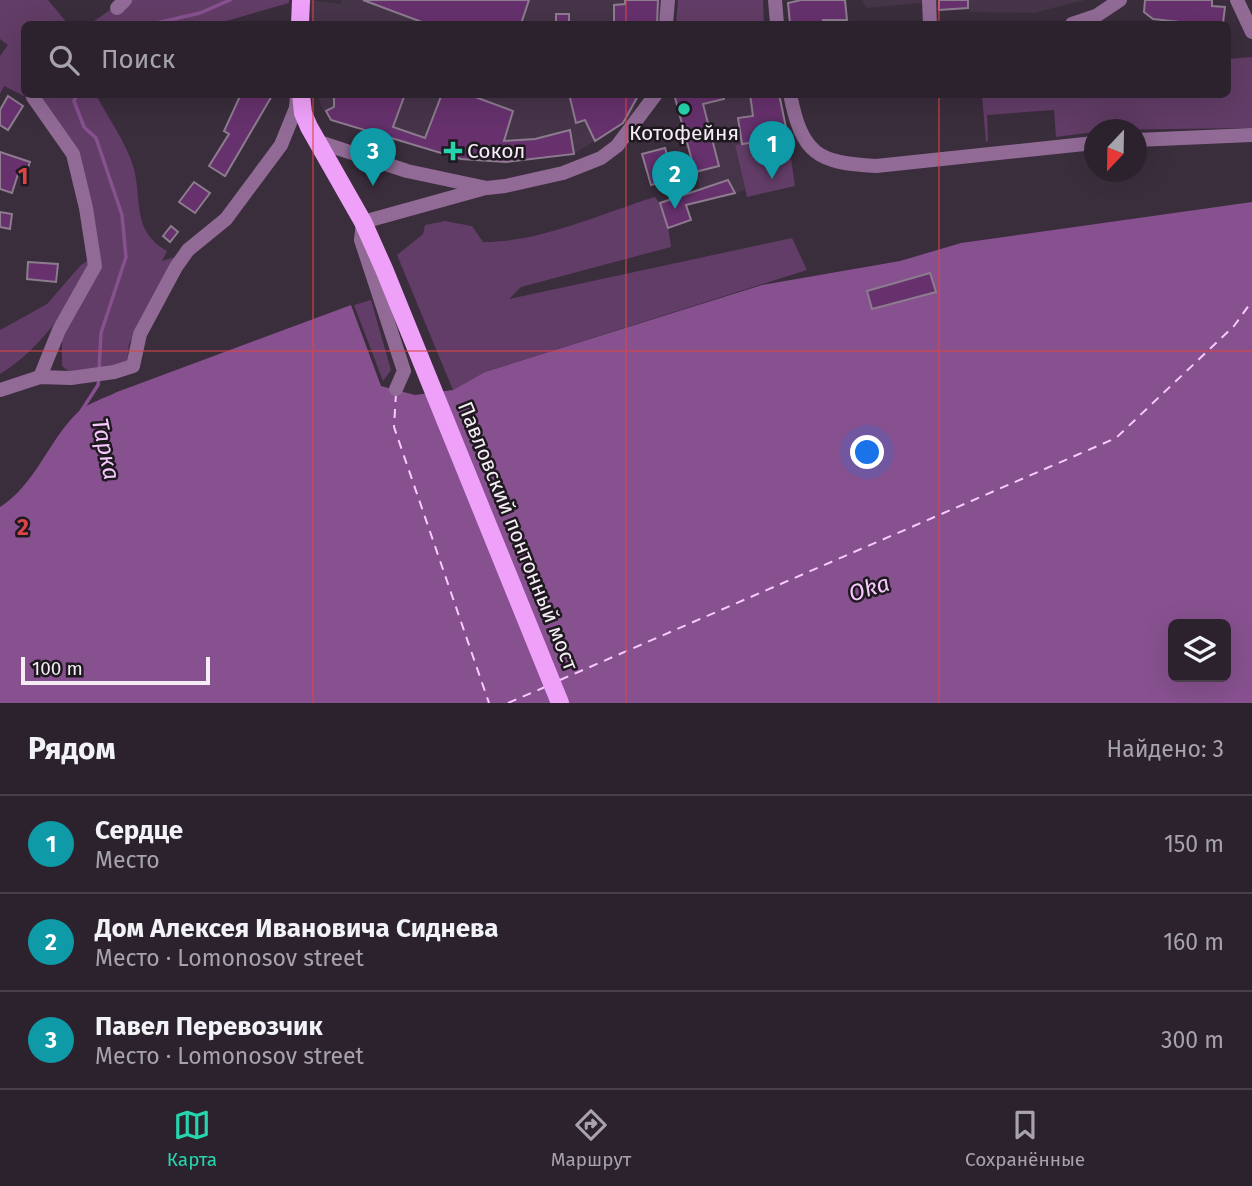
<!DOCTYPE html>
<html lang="ru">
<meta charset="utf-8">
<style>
:root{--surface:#2c222d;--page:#382f39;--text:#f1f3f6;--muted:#a6a4aa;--line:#483f49;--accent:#26d5ae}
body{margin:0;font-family:"Fira Sans",sans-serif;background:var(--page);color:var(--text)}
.controls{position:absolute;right:21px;bottom:21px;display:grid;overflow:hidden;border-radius:10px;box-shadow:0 7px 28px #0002}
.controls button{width:63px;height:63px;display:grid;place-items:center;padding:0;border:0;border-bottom:2px solid var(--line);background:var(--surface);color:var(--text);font:35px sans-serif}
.compass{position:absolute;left:1084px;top:119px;width:63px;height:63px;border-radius:50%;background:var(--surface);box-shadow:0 7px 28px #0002;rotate:202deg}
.scale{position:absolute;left:21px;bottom:18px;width:189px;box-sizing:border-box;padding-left:7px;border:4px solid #f5ecf6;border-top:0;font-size:19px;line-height:24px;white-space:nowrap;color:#f5ecf6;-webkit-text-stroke:5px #1e181f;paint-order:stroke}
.you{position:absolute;left:868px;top:453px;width:24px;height:24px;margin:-18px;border:5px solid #fff;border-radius:50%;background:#1a73e8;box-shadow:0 0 0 10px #1a73e833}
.badge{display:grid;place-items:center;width:46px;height:46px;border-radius:50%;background:var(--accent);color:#fff;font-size:23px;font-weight:700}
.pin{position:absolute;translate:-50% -58px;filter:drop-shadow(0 2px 4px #0008)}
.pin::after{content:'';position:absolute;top:37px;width:24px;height:21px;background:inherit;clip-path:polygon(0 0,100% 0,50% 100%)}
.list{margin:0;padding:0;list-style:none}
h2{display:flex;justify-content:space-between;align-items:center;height:91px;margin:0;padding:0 28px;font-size:30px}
h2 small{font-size:23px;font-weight:400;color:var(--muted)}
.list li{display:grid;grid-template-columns:46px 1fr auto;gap:21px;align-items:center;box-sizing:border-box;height:98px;padding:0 28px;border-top:2px solid var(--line)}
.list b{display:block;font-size:26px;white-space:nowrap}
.list p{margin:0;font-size:23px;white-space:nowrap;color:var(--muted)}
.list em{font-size:23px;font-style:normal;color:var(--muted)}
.icon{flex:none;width:38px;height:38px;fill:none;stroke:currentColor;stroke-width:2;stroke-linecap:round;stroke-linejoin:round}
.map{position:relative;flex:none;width:1252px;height:703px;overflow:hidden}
.search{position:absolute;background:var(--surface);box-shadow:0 7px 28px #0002;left:21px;right:21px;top:21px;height:77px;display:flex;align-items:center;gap:18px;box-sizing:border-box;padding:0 24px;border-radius:10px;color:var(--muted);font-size:26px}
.sheet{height:385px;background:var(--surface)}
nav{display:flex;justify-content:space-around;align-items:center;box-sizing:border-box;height:98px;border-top:2px solid var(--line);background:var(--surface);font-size:19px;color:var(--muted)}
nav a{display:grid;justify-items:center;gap:4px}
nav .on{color:var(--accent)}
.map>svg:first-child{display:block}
</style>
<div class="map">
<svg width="1252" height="703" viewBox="0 0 1252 703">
<rect width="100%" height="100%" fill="#3a2d3c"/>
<g fill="#463449">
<path d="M 310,0 L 340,4 L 342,0 L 663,0 L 662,24 L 312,24 Z"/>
<path d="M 862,0 L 1085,0 L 1034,13 L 970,12 L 969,8 L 936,10 L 935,2 L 866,8 Z"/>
<path d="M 317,95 L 639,95 L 631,117 L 574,154 L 506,162 L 461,159 L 413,146 L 416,135 L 335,107 L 324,111 Z"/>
<path d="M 674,95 L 781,95 L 788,137 L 735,145 L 745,190 L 703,201 Z"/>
</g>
<g fill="#623d67">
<path d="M 0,0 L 48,0 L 68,24 L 24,24 L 24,94 L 34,95 L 28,98 L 4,86 L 0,94 L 0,56 L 8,45 L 0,39 Z"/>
<path d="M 129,0 L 289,0 L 289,3 L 216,24 L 90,24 L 110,10 L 117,14 Z"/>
<path d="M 678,0 L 763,0 L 764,24 L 676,24 Z"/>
<path d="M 1252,57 L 1252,128 L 1094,130 L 1094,132 L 1056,137 L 1054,110 L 987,115 L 988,141 L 986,142 L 982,95 L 1228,94 L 1228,59 Z"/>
<path d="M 38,95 L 96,95 C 108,118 127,143 134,169 C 142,201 132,232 167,251 L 162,261 L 178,256 L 129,344 L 127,362 L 112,368 L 72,374 L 62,366 L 62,332 L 99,261 L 92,210 Z"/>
<path d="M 788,137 L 795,186 L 747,197 L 735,145 Z"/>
<path d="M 655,197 C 666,210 669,230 671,247 L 521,287 L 509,299 L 792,238 L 807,270 L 485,372 L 453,390 L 397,255 L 423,234 L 425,225 L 445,221 L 472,226 L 483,242 C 542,242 599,214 655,197 Z"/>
<path d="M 88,260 L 90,271 C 64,311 41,349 0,374 L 0,330 L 47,304 L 80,266 Z"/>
<path d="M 371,300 L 391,370 L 383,381 L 354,305 Z"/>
</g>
<path fill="#87518f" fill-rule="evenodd" d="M 1252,202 L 1252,703 L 0,703 L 0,507 C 36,484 48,441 78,412 C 88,403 105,398 117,392 L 351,305 L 381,386 L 415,395 L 453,390 L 485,372 L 762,285 L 900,261 L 961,243 ZM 1173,624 L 1226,624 L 1226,677 L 1173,677 Z"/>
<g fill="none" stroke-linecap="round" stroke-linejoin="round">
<g stroke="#87518f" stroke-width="3.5">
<path d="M 152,24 L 200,13 L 230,0"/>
<path d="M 77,94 L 74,101 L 84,127 L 96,138 L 122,215 L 126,257 L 101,333 L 99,370"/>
<path d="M 80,413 L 98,385 L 99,378"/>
</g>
<g stroke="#f8cafe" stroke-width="2" stroke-dasharray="9 7" stroke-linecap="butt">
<path d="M 396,393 L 394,427 L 489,703"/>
<path d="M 560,680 L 1116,438 L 1234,326 L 1252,301"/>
<path d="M 508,703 L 545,687"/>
</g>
</g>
<g fill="#66316d" stroke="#8c7c8e" stroke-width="2">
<path d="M 363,0 L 529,0 L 521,24 L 427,24 Z"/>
<path d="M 625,0 L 658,0 L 657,24 L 614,24 L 614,5 L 625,4 Z"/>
<path d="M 801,0 L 845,0 L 847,20 L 823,20 L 824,24 L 790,24 L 788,3 Z"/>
<path d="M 939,0 L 968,0 L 968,8 L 939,10 Z"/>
<path d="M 1145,0 L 1212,0 L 1212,6 L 1225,7 L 1223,23 L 1180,24 L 1181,22 L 1153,19 L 1144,12 Z"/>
<rect x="556" y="14" width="13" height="10"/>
<path d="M 241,94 L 273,94 L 225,176 L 209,166 L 229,134 L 224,131 Z"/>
<path d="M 334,94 L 405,94 L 393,127 L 425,138 L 442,94 L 467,94 L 513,111 L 504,141 L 535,139 L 570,130 L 574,154 L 506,162 L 461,159 L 331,120 L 326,111 L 334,107 Z"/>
<path d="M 569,94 L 639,94 L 623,123 L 595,141 L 585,120 L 576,123 Z"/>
<path d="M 674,94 L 724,94 L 724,99 L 703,104 L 719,166 L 695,172 Z"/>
<path d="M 750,94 L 779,94 L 788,137 L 742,144 L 738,118 L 753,116 Z"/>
<path d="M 8,96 L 23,106 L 8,130 L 0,125 L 0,110 Z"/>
<path d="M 665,148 L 674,178 L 651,185 L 642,154 Z"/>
<path d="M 0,152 L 30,162 L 25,176 L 18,174 L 12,193 L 0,189 Z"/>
<path d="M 728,180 L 735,193 L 686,205 L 691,220 L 668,228 L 660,203 Z"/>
<path d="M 194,182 L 210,193 L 195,213 L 179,202 Z"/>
<path d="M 0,212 L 12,214 L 10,229 L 0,227 Z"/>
<path d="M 171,226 L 178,232 L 170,242 L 163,236 Z"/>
<path d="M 28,262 L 58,264 L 56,282 L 27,279 Z"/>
<path d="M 930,273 L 936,292 L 872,309 L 867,291 Z"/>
</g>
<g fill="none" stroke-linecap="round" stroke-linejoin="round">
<g stroke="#916b96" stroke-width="14">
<path d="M 775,0 L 777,24"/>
<path d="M 929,0 L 930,24"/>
<path d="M 1237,0 L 1252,32"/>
<path d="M 117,8 L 125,0"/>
<path d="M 666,24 L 668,0"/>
<path d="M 1072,24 L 1096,16 L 1120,0"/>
<path d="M 790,94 C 802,154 817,163 876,166 L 1094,143"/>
<path d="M 33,97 L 73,154 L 86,208 L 95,266 L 59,330 L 40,377"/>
<path d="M 1136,140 L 1252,135"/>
<path d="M 316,141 L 407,171 L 487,188 L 505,186 L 563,173 L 601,158 L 617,146 L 656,94"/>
<path d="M 396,389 L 404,371 L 361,240 L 363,222 L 482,189"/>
<path d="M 0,390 L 40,377 L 71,378 L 114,372 L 133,366 L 140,334 L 176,267 L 188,250 L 226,219 L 281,145 L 296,108 L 297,95"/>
</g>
<g stroke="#efa1fa" stroke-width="18">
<path d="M 300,24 L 301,0"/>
<path d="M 301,94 L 303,113 L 309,127 L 363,222 L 384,269 L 560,703"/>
</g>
</g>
<path fill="none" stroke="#db4547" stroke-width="2" stroke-opacity="0.55" d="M 313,0 L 313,24M 626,0 L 626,24M 939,0 L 939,24M 313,94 L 313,703M 626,94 L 626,703M 939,94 L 939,703M 0,351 L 1252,351"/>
<g fill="#26d5ae" stroke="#1e181f" stroke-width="2.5">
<circle cx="684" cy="109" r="7"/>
<path d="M449.5 140.5h7v7h7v7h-7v7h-7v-7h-7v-7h7z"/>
</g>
<g text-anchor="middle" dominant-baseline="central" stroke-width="5" stroke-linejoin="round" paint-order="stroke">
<g font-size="21" fill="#f5ecf6" stroke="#1e181f">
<text x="684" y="133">Котофейня</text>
<text x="467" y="151" text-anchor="start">Сокол</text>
</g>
<g font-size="21" fill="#f5ecf6" stroke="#1e181f">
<text transform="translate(518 536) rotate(68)">Павловский понтонный мост</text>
</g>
<g font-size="23" font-style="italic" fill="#f8cafe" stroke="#1e181f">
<text transform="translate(106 449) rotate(78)">Тарка</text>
<text transform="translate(869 588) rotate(-17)">Oka</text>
</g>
</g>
<g font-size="23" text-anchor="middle" font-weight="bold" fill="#db4547" stroke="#1e181f" stroke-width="5" stroke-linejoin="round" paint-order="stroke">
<text x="23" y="184">1</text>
<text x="23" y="535">2</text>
</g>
</svg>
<div class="controls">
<button><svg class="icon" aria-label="layers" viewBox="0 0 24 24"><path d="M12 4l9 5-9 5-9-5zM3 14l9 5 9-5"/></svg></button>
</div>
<svg class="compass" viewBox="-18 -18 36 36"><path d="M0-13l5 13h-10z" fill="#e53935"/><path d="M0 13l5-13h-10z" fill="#a6a4aa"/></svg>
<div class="scale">100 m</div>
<div class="you"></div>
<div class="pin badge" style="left:772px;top:179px;background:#0f9aa8">1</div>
<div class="pin badge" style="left:675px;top:209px;background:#0f9aa8">2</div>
<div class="pin badge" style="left:373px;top:186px;background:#0f9aa8">3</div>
<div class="search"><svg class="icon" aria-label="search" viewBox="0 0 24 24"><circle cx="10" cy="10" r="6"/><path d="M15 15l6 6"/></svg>Поиск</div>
</div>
<section class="sheet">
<h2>Рядом<small>Найдено: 3</small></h2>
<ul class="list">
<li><span class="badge" style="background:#0f9aa8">1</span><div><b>Сердце</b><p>Место</p></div><em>150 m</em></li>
<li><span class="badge" style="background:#0f9aa8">2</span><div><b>Дом Алексея Ивановича Сиднева</b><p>Место · Lomonosov street</p></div><em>160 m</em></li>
<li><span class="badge" style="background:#0f9aa8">3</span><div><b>Павел Перевозчик</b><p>Место · Lomonosov street</p></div><em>300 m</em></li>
</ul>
</section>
<nav>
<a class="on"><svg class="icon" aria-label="map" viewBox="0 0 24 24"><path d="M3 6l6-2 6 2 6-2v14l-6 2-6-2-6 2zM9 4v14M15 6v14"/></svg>Карта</a>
<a><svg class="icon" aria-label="directions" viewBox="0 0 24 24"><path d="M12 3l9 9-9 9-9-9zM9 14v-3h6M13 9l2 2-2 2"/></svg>Маршрут</a>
<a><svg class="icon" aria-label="saved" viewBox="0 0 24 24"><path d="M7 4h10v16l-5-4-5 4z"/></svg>Сохранённые</a>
</nav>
